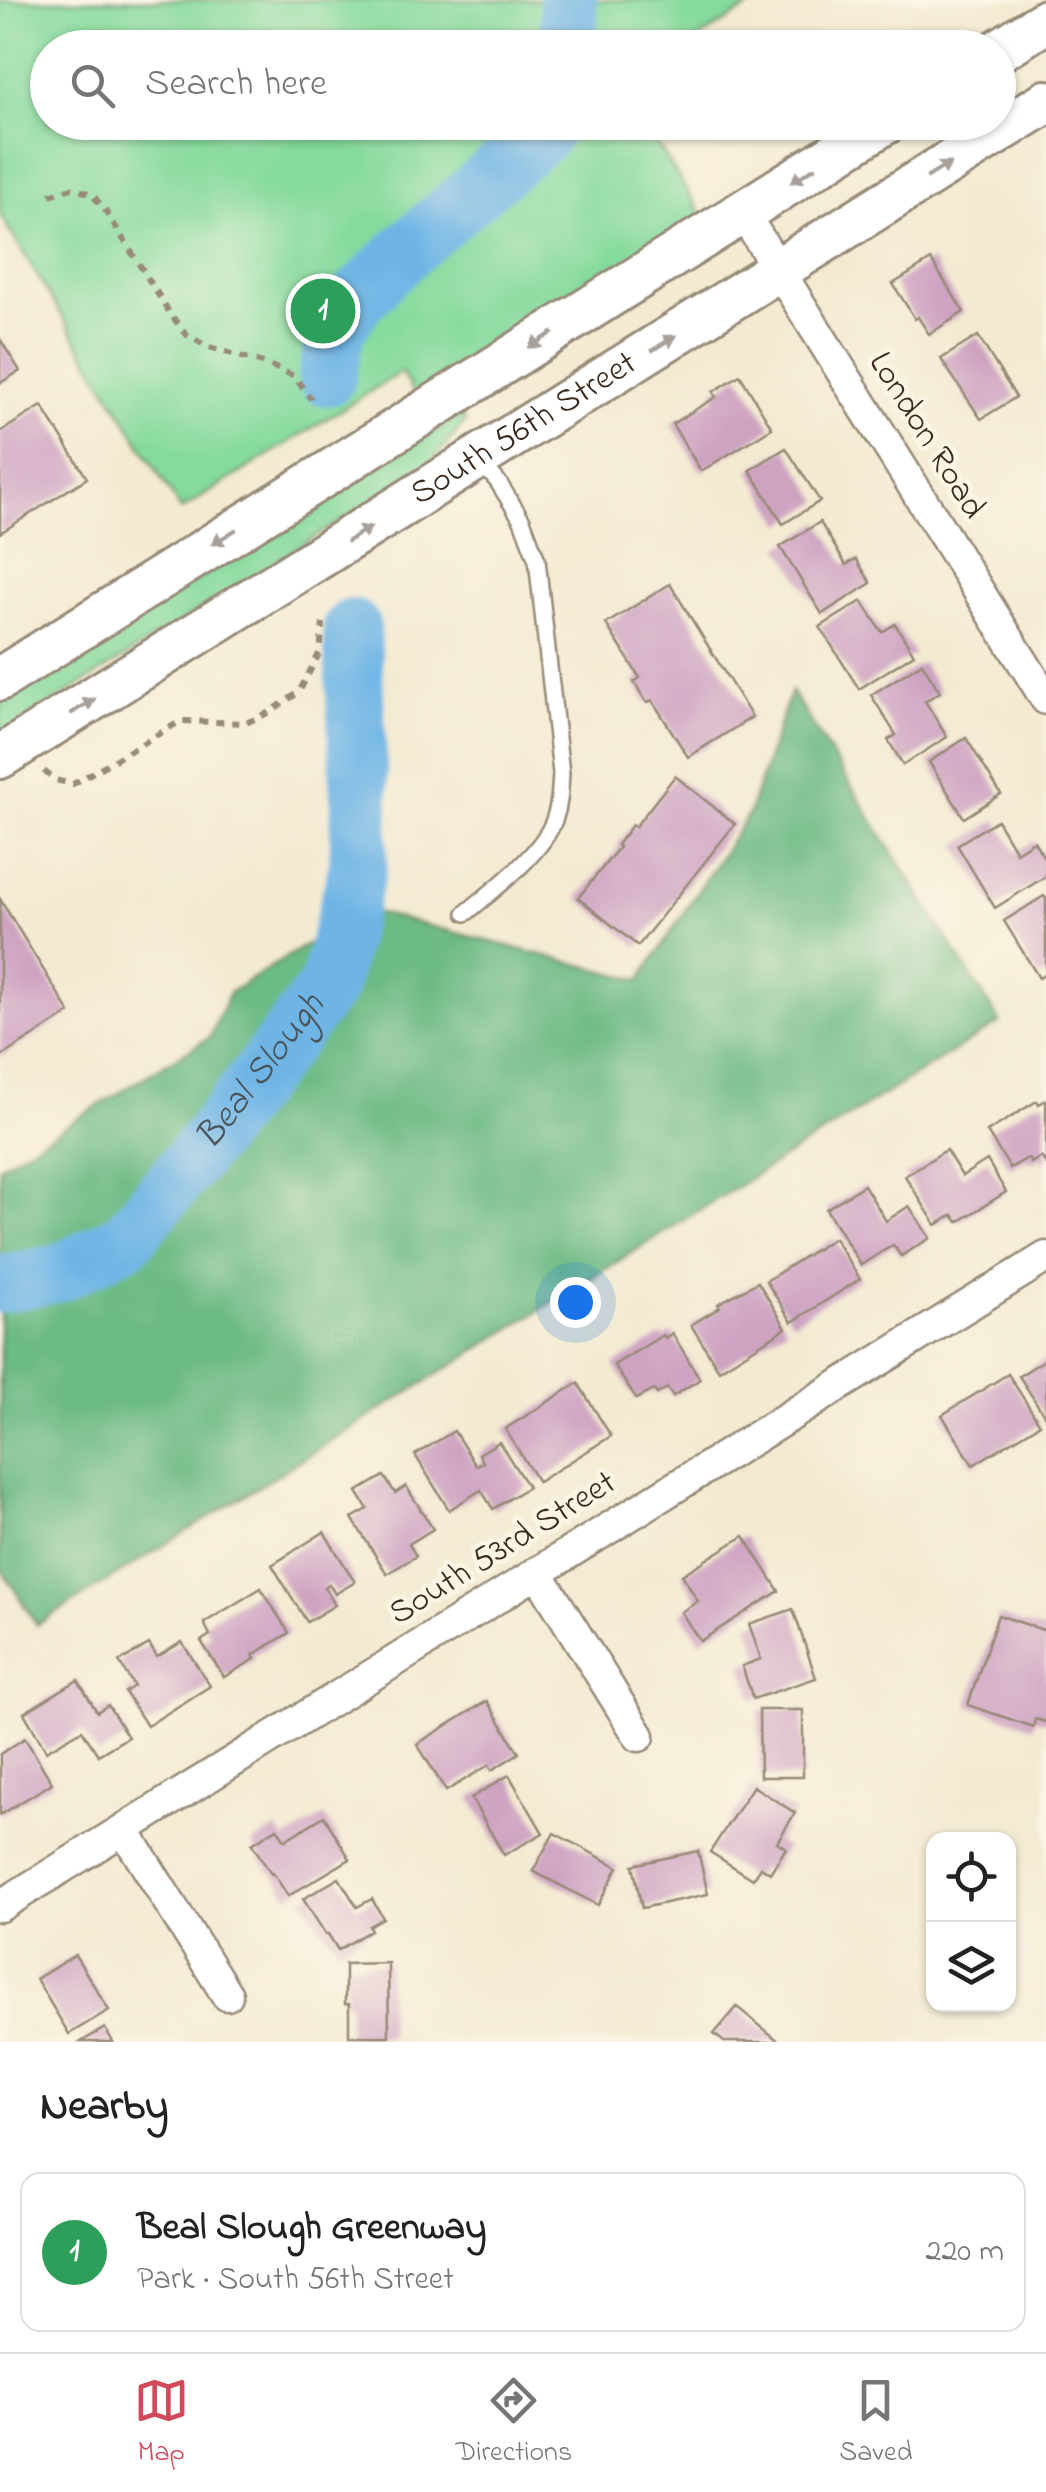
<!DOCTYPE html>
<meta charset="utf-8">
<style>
:root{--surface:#fff;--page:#f6f6f6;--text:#222;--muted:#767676;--line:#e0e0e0;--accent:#d1495b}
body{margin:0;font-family:"Indie Flower",sans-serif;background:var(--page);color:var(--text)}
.controls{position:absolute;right:30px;bottom:30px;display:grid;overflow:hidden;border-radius:20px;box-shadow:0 2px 8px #0004}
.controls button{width:90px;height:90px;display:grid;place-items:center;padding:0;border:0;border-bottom:2px solid var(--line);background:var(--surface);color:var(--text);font:50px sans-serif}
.you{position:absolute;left:575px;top:1302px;width:35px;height:35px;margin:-25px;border:8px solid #fff;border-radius:50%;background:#1a73e8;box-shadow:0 0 0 15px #1a73e833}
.badge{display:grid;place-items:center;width:65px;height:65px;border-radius:50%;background:var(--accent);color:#fff;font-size:32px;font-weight:700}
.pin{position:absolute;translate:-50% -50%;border:5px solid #fff;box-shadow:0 2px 10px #0006}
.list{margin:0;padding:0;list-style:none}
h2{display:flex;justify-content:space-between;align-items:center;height:130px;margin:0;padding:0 40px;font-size:42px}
h2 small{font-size:32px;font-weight:400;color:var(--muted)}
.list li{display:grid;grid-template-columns:65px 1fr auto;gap:30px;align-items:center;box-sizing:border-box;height:160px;margin:0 20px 20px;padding:0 20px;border:2px solid var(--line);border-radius:20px}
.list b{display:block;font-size:38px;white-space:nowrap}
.list p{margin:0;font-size:32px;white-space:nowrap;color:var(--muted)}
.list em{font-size:32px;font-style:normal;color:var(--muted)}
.icon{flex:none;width:55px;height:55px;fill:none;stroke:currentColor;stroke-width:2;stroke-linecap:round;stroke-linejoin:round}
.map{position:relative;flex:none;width:1046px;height:2042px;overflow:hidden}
.search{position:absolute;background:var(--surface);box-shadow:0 2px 8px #0004;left:30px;right:30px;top:30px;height:110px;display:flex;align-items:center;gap:25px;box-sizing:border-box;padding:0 35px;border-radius:55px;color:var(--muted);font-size:38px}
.sheet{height:310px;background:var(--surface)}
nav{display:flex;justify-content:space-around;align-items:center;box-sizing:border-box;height:140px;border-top:2px solid var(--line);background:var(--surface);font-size:28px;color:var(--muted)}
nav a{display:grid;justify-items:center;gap:5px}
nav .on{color:var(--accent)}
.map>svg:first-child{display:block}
</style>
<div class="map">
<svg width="1046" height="2042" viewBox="0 0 1046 2042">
<rect width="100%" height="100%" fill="#fcf5e5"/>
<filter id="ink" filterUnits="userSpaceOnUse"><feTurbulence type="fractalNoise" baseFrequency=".01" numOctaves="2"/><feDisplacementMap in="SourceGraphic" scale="20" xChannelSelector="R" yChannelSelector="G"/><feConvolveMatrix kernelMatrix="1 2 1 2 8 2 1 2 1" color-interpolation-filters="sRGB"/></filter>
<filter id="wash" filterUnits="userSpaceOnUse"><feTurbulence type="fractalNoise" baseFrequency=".0048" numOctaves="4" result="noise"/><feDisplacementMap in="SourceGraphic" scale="40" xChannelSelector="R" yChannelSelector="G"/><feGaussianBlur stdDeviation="2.25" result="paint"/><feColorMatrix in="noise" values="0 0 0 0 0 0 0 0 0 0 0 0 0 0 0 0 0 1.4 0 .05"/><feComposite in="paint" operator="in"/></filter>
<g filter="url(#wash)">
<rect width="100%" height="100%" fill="#f3ead1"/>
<g fill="#85da9d" stroke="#60825e" stroke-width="2.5">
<path d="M 0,0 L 760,0 L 685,47 L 48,48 L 48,122 L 644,123 L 713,232 L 426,412 L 401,372 L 181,510 L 0,215 Z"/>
<path d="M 461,414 L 465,422 L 433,460 L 408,478 L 0,736 L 0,703 Z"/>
</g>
<path fill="#6cba84" stroke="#547251" stroke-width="2.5" d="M 791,691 L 1000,1022 L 37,1625 L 0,1567 L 0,1166 L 210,1037 L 229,993 L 363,909 L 640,980 L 749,813 Z"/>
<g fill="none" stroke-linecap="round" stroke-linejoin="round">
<g stroke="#6eb5e6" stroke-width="58">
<path d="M 568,0 L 570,48"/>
<path d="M 327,377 L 336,330 L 355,301 L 406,251 L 541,135 L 549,122"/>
<path id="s1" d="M 0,1284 L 60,1273 L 126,1239 L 219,1128 L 328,986 L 358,867 L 360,808 L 352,628"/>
</g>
</g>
<g id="blocks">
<g fill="#cea3c2">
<path d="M 931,260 L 964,312 L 929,334 L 918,317 L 915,319 L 893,284 Z"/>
<path d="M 978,336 L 1016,397 L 981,419 L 941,359 Z"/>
<path d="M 0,339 L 20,371 L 0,383 Z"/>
<path d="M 740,375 L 772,428 L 701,471 L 672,424 L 716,397 L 713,392 Z"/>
<path d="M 42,406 L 87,478 L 0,533 L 0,432 Z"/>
<path d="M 786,448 L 820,501 L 783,524 L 750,470 Z"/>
<path d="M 820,522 L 846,565 L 856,559 L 871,583 L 822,614 L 780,547 Z"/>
<path d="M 670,584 L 752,717 L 688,757 L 652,700 L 647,703 L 634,682 L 640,678 L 606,624 Z"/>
<path d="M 862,601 L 882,632 L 895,624 L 914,654 L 859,689 L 820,627 Z"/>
<path d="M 922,663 L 940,692 L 925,701 L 947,737 L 903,765 L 888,740 L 896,735 L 871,695 Z"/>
<path d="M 966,738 L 1001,794 L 964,818 L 929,762 Z"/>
<path d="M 675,776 L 735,824 L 638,946 L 578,898 L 619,847 L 617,845 L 632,825 L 635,827 Z"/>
<path d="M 997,820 L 1016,852 L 1034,841 L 1046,861 L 1046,876 L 995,908 L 957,845 Z"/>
<path d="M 1044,896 L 1046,899 L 1046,974 L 1039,978 L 1004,921 Z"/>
<path d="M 0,899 L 70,1013 L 0,1057 Z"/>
<path d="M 1046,1100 L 1046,1164 L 1041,1157 L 1031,1163 L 1028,1158 L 1010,1168 L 987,1132 L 1037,1101 L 1039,1104 Z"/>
<path d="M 946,1150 L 962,1176 L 987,1160 L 1006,1192 L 958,1222 L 953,1215 L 936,1225 L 905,1176 Z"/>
<path d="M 864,1185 L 886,1221 L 909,1206 L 930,1238 L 901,1256 L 893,1245 L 861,1265 L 826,1209 Z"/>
<path d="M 834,1238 L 860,1279 L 792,1322 L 766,1281 Z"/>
<path d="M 758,1282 L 786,1328 L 719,1370 L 691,1325 L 720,1307 L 718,1304 Z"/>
<path d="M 672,1333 L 700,1379 L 673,1396 L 667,1388 L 657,1394 L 654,1390 L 636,1399 L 614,1365 L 663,1335 L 665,1338 Z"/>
<path d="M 1046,1359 L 1046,1418 L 1019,1376 Z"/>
<path d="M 1008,1374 L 1040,1424 L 973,1465 L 942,1415 Z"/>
<path d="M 578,1383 L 611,1436 L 538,1482 L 505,1429 Z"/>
<path d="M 454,1431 L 476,1466 L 483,1462 L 479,1454 L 499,1442 L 528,1487 L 493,1509 L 481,1490 L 449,1510 L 415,1455 Z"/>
<path d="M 384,1476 L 395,1493 L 406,1486 L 433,1529 L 409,1544 L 416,1556 L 387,1574 L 352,1518 L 368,1509 L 357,1492 Z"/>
<path d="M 324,1532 L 355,1582 L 335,1594 L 329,1584 L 324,1587 L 335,1605 L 307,1622 L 272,1565 Z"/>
<path d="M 744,1536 L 779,1591 L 700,1641 L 681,1612 L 698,1601 L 682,1575 Z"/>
<path d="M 261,1588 L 289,1633 L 253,1655 L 255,1659 L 224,1677 L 201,1641 L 210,1635 L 204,1623 Z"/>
<path d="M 793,1609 L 816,1678 L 753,1699 L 742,1666 L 761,1659 L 749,1624 Z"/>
<path d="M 998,1615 L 1046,1631 L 1046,1722 L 1035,1719 L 1033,1727 L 968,1705 Z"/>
<path d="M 182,1642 L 210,1686 L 147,1726 L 125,1692 L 134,1686 L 119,1662 L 149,1644 L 157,1657 Z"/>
<path d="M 78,1680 L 97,1712 L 108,1705 L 128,1737 L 98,1755 L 82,1730 L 46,1751 L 24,1713 Z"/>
<path d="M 487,1701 L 519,1753 L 492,1770 L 489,1765 L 446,1791 L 417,1744 Z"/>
<path d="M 759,1710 L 803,1710 L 803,1777 L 760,1777 Z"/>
<path d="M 25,1738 L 52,1783 L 0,1815 L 0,1754 Z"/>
<path d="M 509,1775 L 543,1833 L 504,1855 L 471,1798 Z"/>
<path d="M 753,1786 L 795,1813 L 777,1842 L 786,1848 L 770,1873 L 761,1867 L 753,1879 L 710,1852 Z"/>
<path d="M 324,1816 L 350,1859 L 288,1896 L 273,1873 L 271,1874 L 252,1844 L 277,1828 L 285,1840 Z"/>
<path d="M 554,1833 L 618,1867 L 598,1905 L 533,1871 Z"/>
<path d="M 698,1851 L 708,1894 L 642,1908 L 633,1865 Z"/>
<path d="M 339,1878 L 357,1907 L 372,1899 L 383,1918 L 369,1926 L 371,1930 L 338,1950 L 328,1934 L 326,1935 L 303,1899 Z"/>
<path d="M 75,1955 L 109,2010 L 69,2034 L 36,1979 Z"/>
<path d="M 388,1963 L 389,2036 L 349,2036 L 349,2004 L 345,2004 L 345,1964 Z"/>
<path d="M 737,2007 L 780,2042 L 724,2042 L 714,2034 Z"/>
<path d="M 105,2028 L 113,2042 L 81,2042 Z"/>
</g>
</g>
</g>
<g filter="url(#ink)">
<use href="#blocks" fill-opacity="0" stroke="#978a78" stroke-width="2.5"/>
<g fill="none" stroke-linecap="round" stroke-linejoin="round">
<defs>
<path id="service" d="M 466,913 C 493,890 542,854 554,820 C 560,805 560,789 561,773 L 537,560 L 522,520 L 498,482 L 481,462"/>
<g id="minor">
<path d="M 743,213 L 1046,699"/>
<path d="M 537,1572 L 639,1736"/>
<path d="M 124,1830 L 227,1995"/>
<path d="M 0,1906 L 1046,1257"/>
</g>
<g id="secondary">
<path d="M 998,51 L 1046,21"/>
<path d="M 0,679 L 886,122"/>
<path id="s2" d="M 0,757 L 1046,102"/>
</g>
</defs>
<use href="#service" stroke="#978a78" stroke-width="20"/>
<use href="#minor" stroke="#978a78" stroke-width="35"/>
<use href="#secondary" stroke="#978a78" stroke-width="48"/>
<g stroke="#978a78" stroke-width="6" stroke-dasharray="8 8" stroke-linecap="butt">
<path d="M 50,195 L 72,188 L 92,194 L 107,213 L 171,315 L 187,335 L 206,346 L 266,364 L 294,376 L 311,399"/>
<path d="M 44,771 L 55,780 L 73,784 L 181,721 L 246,723 L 272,711 L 299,692 L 320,652 L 323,623"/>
</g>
<use href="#service" stroke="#fff" stroke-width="15"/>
<use href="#minor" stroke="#fff" stroke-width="30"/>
<use href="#secondary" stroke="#fff" stroke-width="42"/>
</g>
<defs><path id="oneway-solid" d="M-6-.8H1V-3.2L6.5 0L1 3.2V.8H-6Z" transform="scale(2.5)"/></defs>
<g fill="#a79f9a">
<use href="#oneway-solid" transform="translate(939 170) rotate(-32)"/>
<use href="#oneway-solid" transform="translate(803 175) rotate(148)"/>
<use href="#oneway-solid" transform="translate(541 340) rotate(148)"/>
<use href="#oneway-solid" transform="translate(664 343) rotate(-32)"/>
<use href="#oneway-solid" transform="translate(359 534) rotate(-32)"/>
<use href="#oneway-solid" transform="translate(224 537) rotate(148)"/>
<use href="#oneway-solid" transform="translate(83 706) rotate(-32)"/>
</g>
</g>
<g text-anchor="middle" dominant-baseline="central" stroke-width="9" stroke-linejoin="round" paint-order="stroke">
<g font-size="35" fill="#3b2a1e" stroke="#fcf5e5">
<text stroke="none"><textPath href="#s2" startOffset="618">South 56th Street</textPath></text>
<text transform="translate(926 436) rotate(58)">London Road</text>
<text transform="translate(503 1549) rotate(-32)">South 53rd Street</text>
</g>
<g font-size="38" font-style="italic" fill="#4a545a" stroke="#fcf5e5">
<text stroke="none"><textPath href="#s1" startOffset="350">Beal Slough</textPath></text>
</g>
</g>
</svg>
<div class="controls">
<button><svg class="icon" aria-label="locate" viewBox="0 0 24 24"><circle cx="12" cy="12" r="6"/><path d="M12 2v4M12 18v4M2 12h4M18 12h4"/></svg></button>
<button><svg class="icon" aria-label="layers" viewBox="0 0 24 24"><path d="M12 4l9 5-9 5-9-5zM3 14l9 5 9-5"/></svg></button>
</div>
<div class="you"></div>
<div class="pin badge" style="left:323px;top:311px;background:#2e9e5b">1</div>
<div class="search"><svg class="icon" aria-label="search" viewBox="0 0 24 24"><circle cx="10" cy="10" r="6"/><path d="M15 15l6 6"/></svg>Search here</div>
</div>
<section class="sheet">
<h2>Nearby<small></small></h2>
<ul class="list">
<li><span class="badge" style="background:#2e9e5b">1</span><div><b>Beal Slough Greenway</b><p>Park · South 56th Street</p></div><em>220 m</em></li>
</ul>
</section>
<nav>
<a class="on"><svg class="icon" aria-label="map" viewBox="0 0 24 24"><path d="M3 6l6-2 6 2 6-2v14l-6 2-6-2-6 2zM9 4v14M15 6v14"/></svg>Map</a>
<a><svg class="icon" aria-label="directions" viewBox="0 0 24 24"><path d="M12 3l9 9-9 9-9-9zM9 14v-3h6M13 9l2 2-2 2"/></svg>Directions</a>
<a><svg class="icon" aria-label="saved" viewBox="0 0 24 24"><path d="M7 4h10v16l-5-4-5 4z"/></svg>Saved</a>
</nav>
